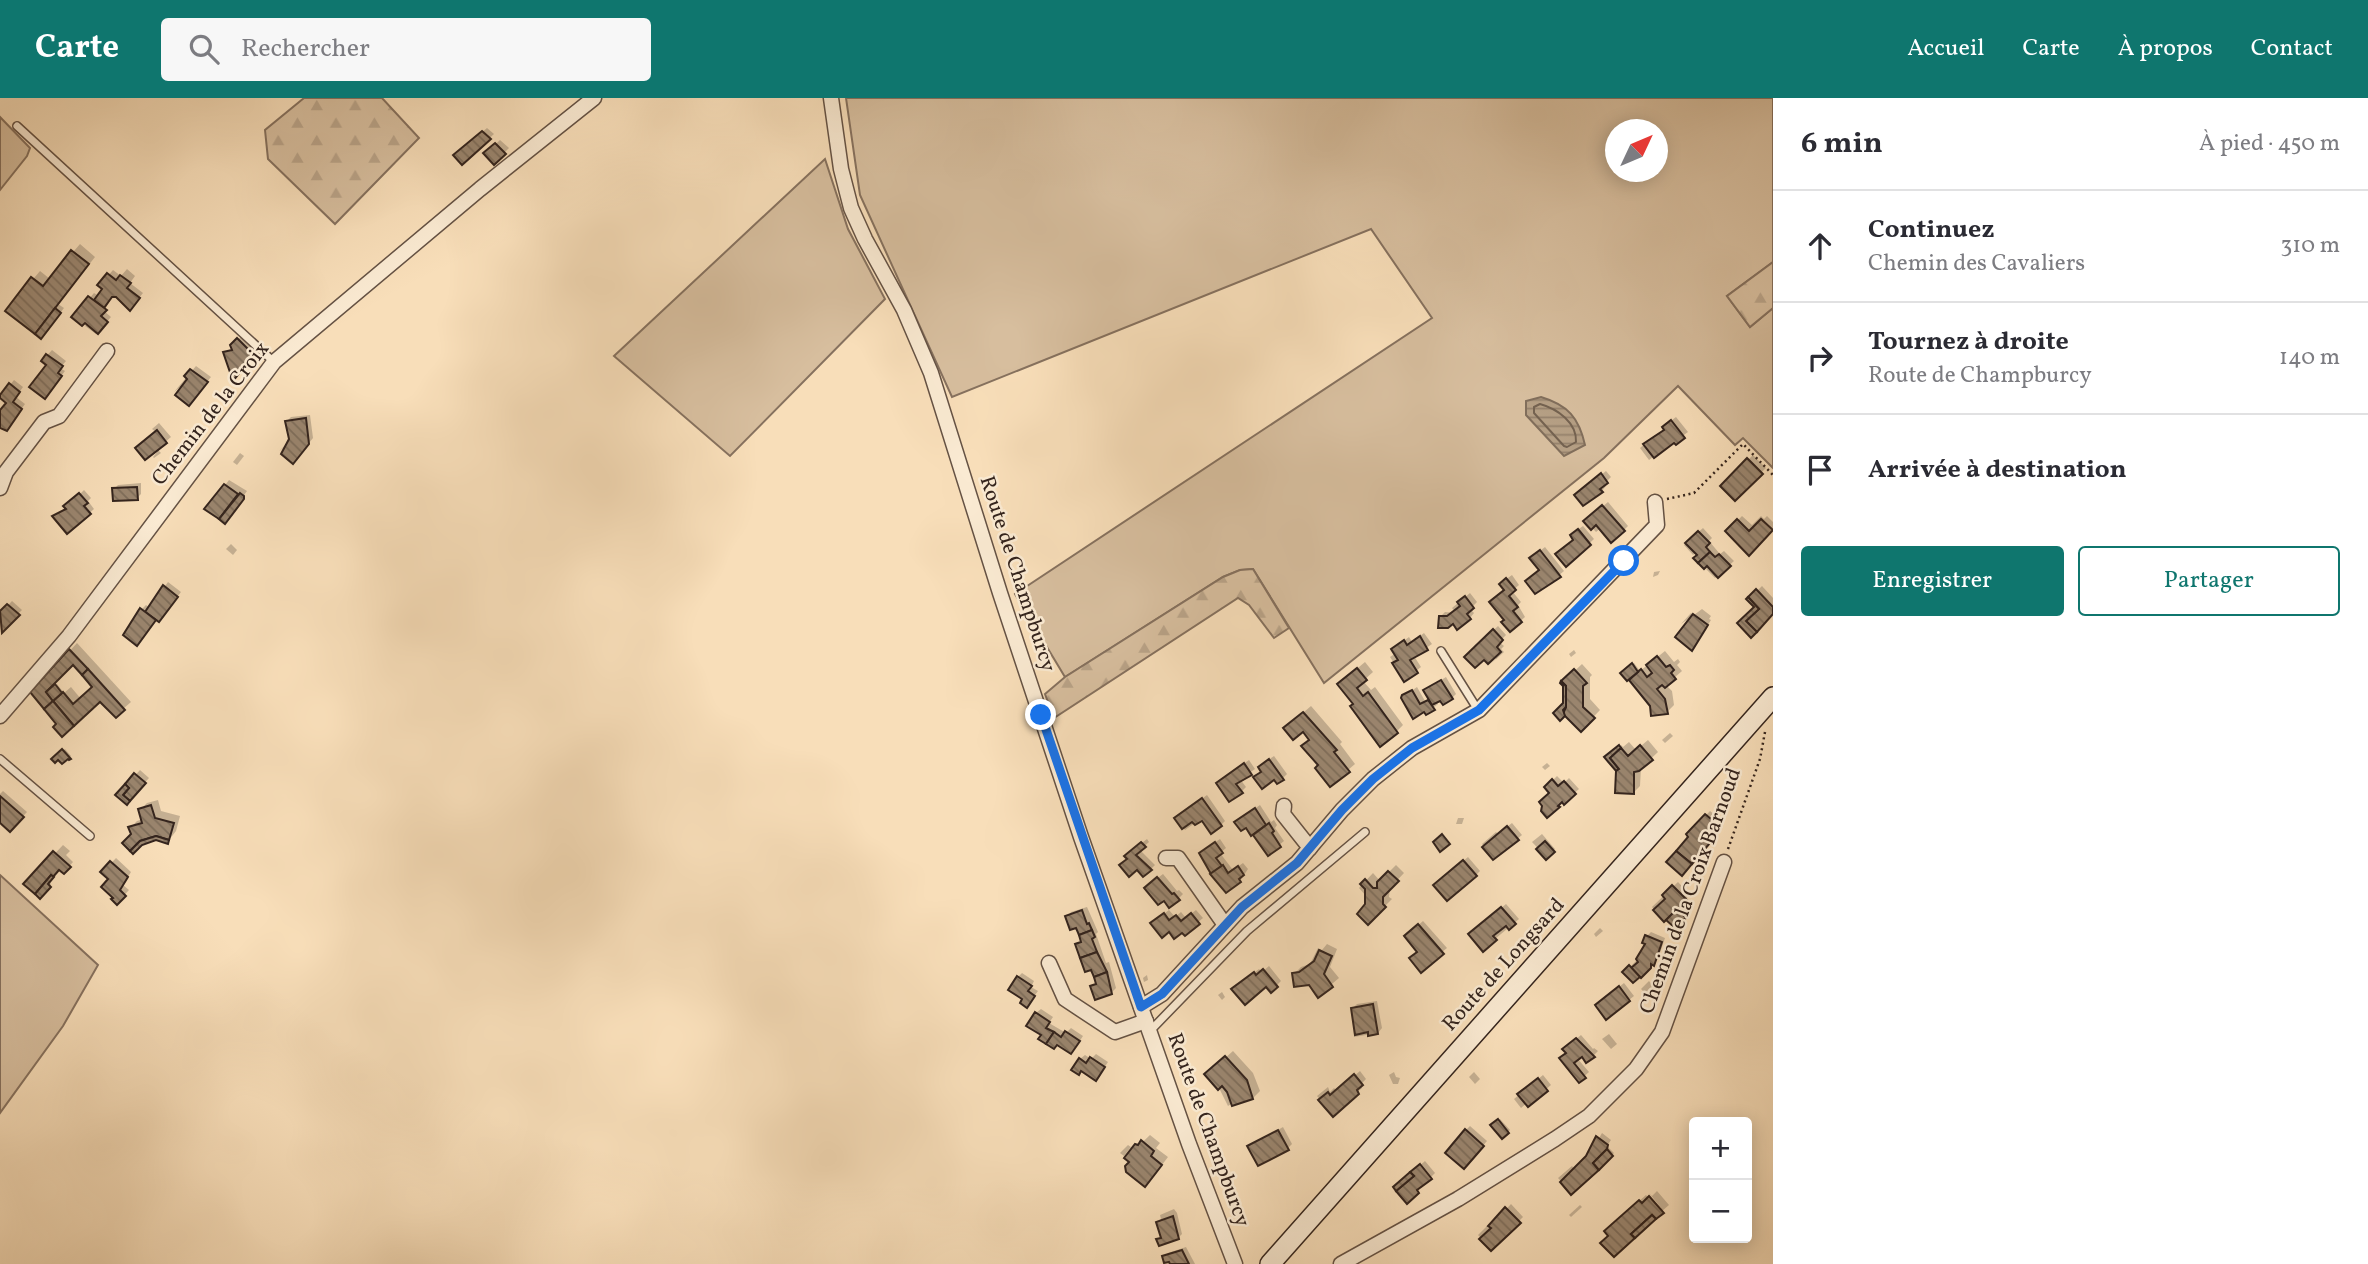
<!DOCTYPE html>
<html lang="fr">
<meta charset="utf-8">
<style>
:root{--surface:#fff;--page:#f7f7f7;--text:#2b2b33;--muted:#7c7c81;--line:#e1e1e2;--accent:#0f766e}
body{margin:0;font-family:Vollkorn,serif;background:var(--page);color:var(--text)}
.controls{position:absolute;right:21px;bottom:21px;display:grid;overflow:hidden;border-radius:7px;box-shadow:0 4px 18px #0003}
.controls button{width:63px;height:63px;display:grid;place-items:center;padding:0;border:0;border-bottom:2px solid var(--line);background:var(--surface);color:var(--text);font:35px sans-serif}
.compass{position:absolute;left:1605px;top:21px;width:63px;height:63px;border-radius:50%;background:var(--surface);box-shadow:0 4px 18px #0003;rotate:46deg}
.stop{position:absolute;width:21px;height:21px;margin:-16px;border:5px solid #1a73e8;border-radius:50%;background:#fff}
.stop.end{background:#1a73e8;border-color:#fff;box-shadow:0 2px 7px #0008}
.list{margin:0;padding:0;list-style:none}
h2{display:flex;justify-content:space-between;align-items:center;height:91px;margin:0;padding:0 28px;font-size:30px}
h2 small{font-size:23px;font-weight:400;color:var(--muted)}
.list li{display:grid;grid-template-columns:46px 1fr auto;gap:21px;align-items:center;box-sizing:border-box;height:112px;padding:0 28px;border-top:2px solid var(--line)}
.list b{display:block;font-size:26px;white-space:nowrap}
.list p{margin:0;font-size:23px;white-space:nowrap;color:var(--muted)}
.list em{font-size:23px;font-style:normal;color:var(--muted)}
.actions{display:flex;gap:14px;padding:21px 28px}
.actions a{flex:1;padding:16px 0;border:2px solid var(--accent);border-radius:7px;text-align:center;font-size:24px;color:var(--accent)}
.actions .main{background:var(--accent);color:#fff}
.icon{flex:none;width:38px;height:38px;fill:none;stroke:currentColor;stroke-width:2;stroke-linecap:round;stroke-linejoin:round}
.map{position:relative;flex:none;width:1773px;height:1166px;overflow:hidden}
header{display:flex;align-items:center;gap:42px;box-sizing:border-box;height:98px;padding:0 35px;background:var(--accent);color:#fff}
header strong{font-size:33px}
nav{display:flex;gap:38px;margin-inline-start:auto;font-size:24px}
.search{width:490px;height:63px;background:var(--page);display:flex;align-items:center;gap:18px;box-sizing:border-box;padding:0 24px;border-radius:7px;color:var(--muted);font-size:26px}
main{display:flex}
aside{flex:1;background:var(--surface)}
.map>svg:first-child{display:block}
</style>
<header>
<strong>Carte</strong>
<div class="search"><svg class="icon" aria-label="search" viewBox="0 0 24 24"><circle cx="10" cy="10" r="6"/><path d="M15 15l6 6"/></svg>Rechercher</div>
<nav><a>Accueil</a><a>Carte</a><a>À propos</a><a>Contact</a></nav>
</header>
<main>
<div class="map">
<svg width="1773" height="1166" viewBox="0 0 1773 1166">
<defs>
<pattern id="forest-firs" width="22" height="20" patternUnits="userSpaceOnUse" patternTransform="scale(1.75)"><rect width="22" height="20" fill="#d7be9e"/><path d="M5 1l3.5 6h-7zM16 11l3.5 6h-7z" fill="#b9a388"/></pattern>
<pattern id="water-rules" width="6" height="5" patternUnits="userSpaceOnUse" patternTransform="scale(1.75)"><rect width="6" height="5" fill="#b59f84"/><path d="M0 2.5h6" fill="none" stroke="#94816b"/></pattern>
<pattern id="building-back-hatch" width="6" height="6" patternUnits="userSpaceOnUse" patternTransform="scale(1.75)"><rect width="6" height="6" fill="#9a856e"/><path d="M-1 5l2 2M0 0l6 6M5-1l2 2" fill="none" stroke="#7e6d5a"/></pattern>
</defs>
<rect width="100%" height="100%" fill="#f8deb9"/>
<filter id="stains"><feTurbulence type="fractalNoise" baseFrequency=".00286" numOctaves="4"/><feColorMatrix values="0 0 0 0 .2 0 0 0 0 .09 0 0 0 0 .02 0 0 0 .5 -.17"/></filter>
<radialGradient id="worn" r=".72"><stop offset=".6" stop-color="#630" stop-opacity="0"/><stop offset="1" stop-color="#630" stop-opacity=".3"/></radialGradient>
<g fill="#d7be9e" stroke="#86715e" stroke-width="2" fill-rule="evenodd">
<path d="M 846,0 L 1773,0 L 1773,164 L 1727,198 L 1750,229 L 1773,210 L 1773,370 L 1743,340 L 1735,347 L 1678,288 L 1604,360 L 1324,585 L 1253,471 L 1240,472 L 1223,479 L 1065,579 L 1015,496 L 1432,220 L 1371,131 L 952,299 L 860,97 ZM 1616,32 L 1658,32 L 1658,74 L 1616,74 Z"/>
<path d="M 0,19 L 30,50 L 27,58 L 0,92 Z"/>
<path d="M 825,61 L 848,131 L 885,201 L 730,358 L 614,258 Z"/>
<path d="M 0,777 L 98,867 L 63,928 L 0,1015 Z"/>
</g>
<g fill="url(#forest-firs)" stroke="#86715e" stroke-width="2">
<path d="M 304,0 L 382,0 L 419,40 L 335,126 L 268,61 L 265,32 Z"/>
<path d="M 1773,164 L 1773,210 L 1750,229 L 1727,198 Z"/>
<path d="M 1253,471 L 1289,530 L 1274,540 L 1249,507 L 1238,500 L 1054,620 L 1045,596 L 1065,579 L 1223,479 L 1240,472 Z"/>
</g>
<path fill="url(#water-rules)" stroke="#816e5b" stroke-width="2" d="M 1541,299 C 1568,307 1579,320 1585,347 L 1564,358 L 1526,317 L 1526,303 Z"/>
<g fill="#0003" fill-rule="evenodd">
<path d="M 487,30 L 494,36 L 462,65 L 460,53 Z"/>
<path d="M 500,42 L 509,50 L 494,65 L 486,55 Z"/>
<path d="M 80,146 L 95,159 L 58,206 L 64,210 L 45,235 L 7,212 L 40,173 L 50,181 Z"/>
<path d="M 127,171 L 135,178 L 130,185 L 143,195 L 134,206 L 113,197 L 104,213 L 111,219 L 96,236 L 85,228 L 89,222 L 74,219 L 94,195 L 99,198 L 104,191 L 100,187 L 113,172 L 121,178 Z"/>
<path d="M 243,237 L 257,251 L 237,277 L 225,255 L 233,249 L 232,247 Z"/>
<path d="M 52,252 L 66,263 L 60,270 L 65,273 L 49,294 L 49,266 L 43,262 Z"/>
<path d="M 196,268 L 211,279 L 193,301 L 180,289 L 174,294 Z"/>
<path d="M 14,282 L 23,289 L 16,299 L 25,306 L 11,326 L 0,328 L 0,319 L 8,304 L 10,287 Z"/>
<path d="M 310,317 L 313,340 L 297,360 L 286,348 L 279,353 L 291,342 L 287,323 L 291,319 Z"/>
<path d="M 1676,319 L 1688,334 L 1649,362 L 1640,350 L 1655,337 L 1657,339 L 1666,332 L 1668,325 Z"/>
<path d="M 159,325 L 171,339 L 157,351 L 161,355 L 154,360 L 153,359 L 158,353 L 156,351 L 156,334 L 152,331 Z"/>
<path d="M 240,355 L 244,358 L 237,367 L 233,364 Z"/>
<path d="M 1753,357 L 1766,370 L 1735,400 L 1722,388 Z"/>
<path d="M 1606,373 L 1611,379 L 1604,386 L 1606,388 L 1602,393 L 1581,393 Z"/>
<path d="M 229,382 L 247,393 L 225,424 L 207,411 Z"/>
<path d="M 141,385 L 141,396 L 137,400 L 114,391 L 118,387 Z"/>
<path d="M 84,392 L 91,400 L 88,403 L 94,411 L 68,434 L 54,418 L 67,409 Z"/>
<path d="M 1608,404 L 1628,428 L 1624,432 L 1601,430 L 1596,434 L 1586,423 Z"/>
<path d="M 1742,418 L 1752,427 L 1761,418 L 1764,421 L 1767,418 L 1773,424 L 1773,431 L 1749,455 L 1727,433 Z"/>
<path d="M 1583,428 L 1594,441 L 1566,467 L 1576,433 Z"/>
<path d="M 1703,430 L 1712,440 L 1709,443 L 1720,456 L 1724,453 L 1734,463 L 1715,480 L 1706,471 L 1713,464 L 1699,452 L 1693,457 L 1684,447 Z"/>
<path d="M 231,446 L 237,452 L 233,457 L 226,451 Z"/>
<path d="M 1545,449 L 1564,473 L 1551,484 L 1541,472 L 1536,456 Z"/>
<path d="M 1660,473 L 1658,477 L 1653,479 L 1654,474 Z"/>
<path d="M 1512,477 L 1519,487 L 1512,493 L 1521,504 L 1518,507 L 1525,519 L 1510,532 L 1506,522 L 1505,482 Z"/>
<path d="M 168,484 L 181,494 L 163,517 L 157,520 L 141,541 L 125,537 L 142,511 L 146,507 L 150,510 Z"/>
<path d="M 1762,488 L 1773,500 L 1773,514 L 1756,509 L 1749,501 Z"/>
<path d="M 1470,495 L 1477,504 L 1470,511 L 1474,515 L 1470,520 L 1453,524 L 1441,518 L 1445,514 L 1456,515 L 1452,510 Z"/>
<path d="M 12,503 L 22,512 L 1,533 L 0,516 Z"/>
<path d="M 1702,511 L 1711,518 L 1709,521 L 1711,522 L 1696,546 L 1690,523 L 1688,521 L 1681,526 L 1691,515 L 1694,517 Z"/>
<path d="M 1498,528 L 1506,537 L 1499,544 L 1504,548 L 1501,551 L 1504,554 L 1491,566 L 1496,561 L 1494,558 L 1466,559 Z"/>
<path d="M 1424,535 L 1432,546 L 1414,558 L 1421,569 L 1405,582 L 1390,559 L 1396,555 L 1393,551 L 1409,539 L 1412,544 Z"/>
<path d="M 77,545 L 131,604 L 116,617 L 100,602 L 58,626 L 32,594 ZM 73,565 L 94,588 L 81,601 L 71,589 L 64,595 L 57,586 L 54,589 L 52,586 Z"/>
<path d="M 1574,552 L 1576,555 L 1571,559 L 1569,556 Z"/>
<path d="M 1665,553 L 1674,564 L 1678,561 L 1680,564 L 1677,567 L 1682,573 L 1666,587 L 1672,593 L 1674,607 L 1667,614 L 1651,607 L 1629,579 L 1622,575 L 1634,565 L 1640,573 Z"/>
<path d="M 1365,564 L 1373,574 L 1363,583 L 1371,592 L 1375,589 L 1403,627 L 1396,634 L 1355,605 L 1347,579 Z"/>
<path d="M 1582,566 L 1592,577 L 1590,579 L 1590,601 L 1600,612 L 1581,632 L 1565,616 L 1555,615 L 1567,603 L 1564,583 Z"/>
<path d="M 1446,579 L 1456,596 L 1452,600 L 1441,600 L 1436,603 L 1438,606 L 1427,615 L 1404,598 L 1417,589 L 1425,603 L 1430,600 L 1425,592 Z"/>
<path d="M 1311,608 L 1342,644 L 1340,646 L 1355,666 L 1348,672 L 1320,667 L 1311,641 L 1303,632 L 1290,626 Z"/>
<path d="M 1670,635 L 1673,638 L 1665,645 L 1662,642 Z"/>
<path d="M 1648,642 L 1658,654 L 1641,670 L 1640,688 L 1633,695 L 1606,659 L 1621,647 L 1623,649 L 1629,644 L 1636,652 Z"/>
<path d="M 65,651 L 71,658 L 64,665 L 58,660 L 54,661 Z"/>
<path d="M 1274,658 L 1287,676 L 1283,680 L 1263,673 L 1264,665 Z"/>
<path d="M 1249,662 L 1255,671 L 1240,681 L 1246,689 L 1241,694 L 1222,681 Z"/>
<path d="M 1547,665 L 1550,668 L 1545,672 L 1542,669 Z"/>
<path d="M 140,672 L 149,680 L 127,704 L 118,696 Z"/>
<path d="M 1557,678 L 1564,685 L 1569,680 L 1579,691 L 1548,718 L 1551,695 L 1546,689 Z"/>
<path d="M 3,693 L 27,714 L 10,732 L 0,719 L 0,696 Z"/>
<path d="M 1207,697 L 1225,723 L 1221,727 L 1202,720 L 1185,732 L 1176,720 Z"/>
<path d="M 158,702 L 161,713 L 180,718 L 176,733 L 169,742 L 168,744 L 132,737 L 130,730 L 137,723 L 143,721 L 140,712 L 147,705 Z"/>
<path d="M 1260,707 L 1271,724 L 1274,722 L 1277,727 L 1275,730 L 1284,743 L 1268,756 L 1241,720 Z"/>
<path d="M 1710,713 L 1720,721 L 1713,740 L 1686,771 L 1691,739 L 1688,736 Z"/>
<path d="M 1458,720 L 1464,720 L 1462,726 L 1456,726 Z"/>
<path d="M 1512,725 L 1522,737 L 1494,760 L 1482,746 L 1496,734 L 1498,736 Z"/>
<path d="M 1542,736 L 1555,751 L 1546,759 L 1532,744 Z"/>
<path d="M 1147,741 L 1149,744 L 1140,752 L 1155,767 L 1151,771 L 1129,761 L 1130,754 Z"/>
<path d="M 1220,741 L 1226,750 L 1220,755 L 1233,772 L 1243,765 L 1248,771 L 1240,783 L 1226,792 L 1205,751 Z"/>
<path d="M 63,747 L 70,753 L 66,757 L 73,764 L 64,774 L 60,769 L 46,781 L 51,786 L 40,798 L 26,786 Z"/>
<path d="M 1468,759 L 1480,773 L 1476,777 L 1440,783 Z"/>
<path d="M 116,760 L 131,774 L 123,787 L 129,792 L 117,805 L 110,781 L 103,774 Z"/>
<path d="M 1396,767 L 1404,775 L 1390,790 L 1389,799 L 1392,801 L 1368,825 L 1366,798 L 1359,790 L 1373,775 L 1380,783 Z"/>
<path d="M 1163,776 L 1177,793 L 1179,792 L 1183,796 L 1178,801 L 1151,785 Z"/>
<path d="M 1678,784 L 1690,797 L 1677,809 L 1686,817 L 1675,828 L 1666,819 L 1664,822 L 1652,809 Z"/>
<path d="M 1506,806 L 1519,821 L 1483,851 L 1475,832 Z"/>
<path d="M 1087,809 L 1098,834 L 1096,836 L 1106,865 L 1109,864 L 1116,890 L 1111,895 L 1092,889 L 1097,884 L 1077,847 L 1082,842 L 1077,828 L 1067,819 L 1071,814 Z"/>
<path d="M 1169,812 L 1175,819 L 1181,814 L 1186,820 L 1196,812 L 1203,820 L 1185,835 L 1157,821 Z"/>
<path d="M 1423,823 L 1447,850 L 1442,854 L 1406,838 Z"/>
<path d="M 1600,830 L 1603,833 L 1596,839 L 1594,836 Z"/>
<path d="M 1651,834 L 1665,840 L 1658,861 L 1641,878 L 1625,874 L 1641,858 L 1647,838 Z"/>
<path d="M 1327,846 L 1337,851 L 1330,869 L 1339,880 L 1319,897 L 1310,885 L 1294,876 L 1301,869 L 1310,866 L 1318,850 L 1322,852 Z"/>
<path d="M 1269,868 L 1281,883 L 1271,893 L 1266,887 L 1237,887 L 1259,871 L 1262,874 Z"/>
<path d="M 1022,875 L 1034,883 L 1031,889 L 1038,893 L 1027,908 L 1018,879 Z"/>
<path d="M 1147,877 L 1148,882 L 1144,884 L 1143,880 Z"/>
<path d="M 1649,883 L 1654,889 L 1646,896 L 1641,891 Z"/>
<path d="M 1624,885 L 1634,898 L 1606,920 L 1601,903 Z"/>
<path d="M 1222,894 L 1225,899 L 1222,902 L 1218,897 Z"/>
<path d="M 1656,896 L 1659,899 L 1654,904 L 1651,901 Z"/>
<path d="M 1377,903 L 1382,930 L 1378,935 L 1354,939 L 1353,910 L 1357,906 Z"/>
<path d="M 1041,911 L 1053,919 L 1049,925 L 1066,935 L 1071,930 L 1083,938 L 1075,950 L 1043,937 L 1036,915 Z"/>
<path d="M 1609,936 L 1617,946 L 1611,951 L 1602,941 Z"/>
<path d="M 1581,937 L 1593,951 L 1594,950 L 1598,953 L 1593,958 L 1582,957 L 1577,960 L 1589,974 L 1579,983 L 1568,955 L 1569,947 Z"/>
<path d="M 1233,953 L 1253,975 L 1260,993 L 1253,1000 L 1234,1006 L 1234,1004 L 1228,1008 L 1219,990 L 1214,970 Z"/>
<path d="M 1096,956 L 1108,964 L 1100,976 L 1080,961 L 1085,957 L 1091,961 Z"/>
<path d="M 1360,973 L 1366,981 L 1360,987 L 1362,990 L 1333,1016 L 1317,998 L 1328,989 L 1330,994 L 1334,990 L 1337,993 Z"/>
<path d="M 1394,974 L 1396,979 L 1400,980 L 1398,986 L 1393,986 L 1389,977 Z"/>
<path d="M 1474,974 L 1480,981 L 1475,986 L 1469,979 Z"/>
<path d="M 1543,977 L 1551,987 L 1528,1007 L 1527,1005 L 1521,1010 L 1514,1001 Z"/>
<path d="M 1500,1021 L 1510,1032 L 1502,1039 L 1493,1028 Z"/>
<path d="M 1470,1028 L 1487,1043 L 1468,1065 L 1466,1032 Z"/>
<path d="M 1283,1029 L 1292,1046 L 1288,1050 L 1249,1049 Z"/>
<path d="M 1602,1035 L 1611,1042 L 1607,1048 L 1614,1055 L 1571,1094 L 1558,1080 L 1572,1068 L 1575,1072 L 1588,1059 Z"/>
<path d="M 1150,1037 L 1160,1045 L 1156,1050 L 1168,1059 L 1152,1080 L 1126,1060 Z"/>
<path d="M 1128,1047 L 1131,1049 L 1124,1058 L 1120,1055 Z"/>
<path d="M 1425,1063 L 1435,1075 L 1407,1103 L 1395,1089 Z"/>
<path d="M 1657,1093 L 1669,1107 L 1662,1113 L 1613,1126 L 1646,1097 L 1659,1112 L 1661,1110 L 1649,1095 L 1652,1098 Z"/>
<path d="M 1511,1106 L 1523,1119 L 1491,1151 L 1478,1137 L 1489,1126 L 1491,1128 Z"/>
<path d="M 1580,1107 L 1582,1109 L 1571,1119 L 1569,1117 Z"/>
<path d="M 1174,1111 L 1177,1115 L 1182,1136 L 1178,1140 L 1158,1142 L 1162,1137 L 1158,1124 L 1161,1121 L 1160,1117 Z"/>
<path d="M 1186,1149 L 1195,1166 L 1172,1166 L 1164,1159 L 1168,1155 Z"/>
</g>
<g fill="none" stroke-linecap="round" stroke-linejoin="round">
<path stroke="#746250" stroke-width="2" d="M 1540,306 C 1558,311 1577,325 1576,344 L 1567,349 L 1564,348 L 1534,315 L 1534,309 Z"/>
</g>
<g fill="url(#building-back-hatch)" stroke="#34241d" stroke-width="2">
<path d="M 482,33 L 491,41 L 462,67 L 453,57 Z"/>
<path d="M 495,45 L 506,56 L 494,67 L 483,55 Z"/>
<path d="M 71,152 L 89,166 L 35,236 L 5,213 L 31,179 L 43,188 Z"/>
<path d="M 107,175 L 116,182 L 120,177 L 131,185 L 127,190 L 140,200 L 130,213 L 116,199 L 112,199 L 104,210 L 94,202 L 102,191 L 97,187 Z"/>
<path d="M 88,198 L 107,212 L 101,218 L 108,224 L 98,236 L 85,225 L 82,228 L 71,219 Z"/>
<path d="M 55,210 L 61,215 L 41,241 L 35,236 Z"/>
<path d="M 237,240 L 254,257 L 233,283 L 223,254 L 232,252 L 230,247 Z"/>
<path d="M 46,256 L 63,268 L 58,275 L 62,278 L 45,301 L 29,289 L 46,267 L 41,263 Z"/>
<path d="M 190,271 L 208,284 L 189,308 L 175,297 L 187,281 L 184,278 Z"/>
<path d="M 9,285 L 20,294 L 13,304 L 22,311 L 7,333 L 0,330 L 0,312 L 6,305 L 0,300 L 0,297 Z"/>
<path d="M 306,320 L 309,346 L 293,366 L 281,356 L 289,341 L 285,323 Z"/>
<path d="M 1671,322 L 1685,340 L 1676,347 L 1674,345 L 1654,360 L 1643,346 L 1664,332 L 1662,329 Z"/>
<path d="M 157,332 L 167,345 L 145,362 L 135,350 Z"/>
<path d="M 1747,360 L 1763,376 L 1735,403 L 1720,388 Z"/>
<path d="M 1601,375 L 1608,385 L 1600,391 L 1603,394 L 1583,408 L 1574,397 Z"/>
<path d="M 224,386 L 238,396 L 219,421 L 204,411 Z"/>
<path d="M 137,389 L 138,402 L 113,403 L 112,390 Z"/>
<path d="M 79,395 L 88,405 L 84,408 L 91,416 L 67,436 L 52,418 L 66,411 L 63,408 Z"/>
<path d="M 240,395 L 244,398 L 244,401 L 225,426 L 219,421 Z"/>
<path d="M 1602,407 L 1625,433 L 1611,445 L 1596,427 L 1591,432 L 1583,423 Z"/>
<path d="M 1737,421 L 1749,433 L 1761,421 L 1773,432 L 1749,458 L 1725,433 Z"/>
<path d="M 1578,431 L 1591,447 L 1566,469 L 1555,456 L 1573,442 L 1570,437 Z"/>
<path d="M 1698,433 L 1710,445 L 1706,449 L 1710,454 L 1698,465 L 1693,460 L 1697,457 L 1685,445 Z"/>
<path d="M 1540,452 L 1561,479 L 1535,496 L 1525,483 L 1539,472 L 1529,460 Z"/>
<path d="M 1710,454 L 1715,459 L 1719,456 L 1731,468 L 1718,480 L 1707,468 L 1704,471 L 1698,465 Z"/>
<path d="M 1506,480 L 1516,492 L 1509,498 L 1518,509 L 1513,513 L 1522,524 L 1510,534 L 1501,524 L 1504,522 L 1489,504 L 1504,492 L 1499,486 Z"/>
<path d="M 163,487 L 178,499 L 159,524 L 145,514 Z"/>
<path d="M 1756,491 L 1773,509 L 1773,516 L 1757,534 L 1746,523 L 1759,511 L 1748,499 Z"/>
<path d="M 1465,498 L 1474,510 L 1467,516 L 1471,521 L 1457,532 L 1453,526 L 1448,530 L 1438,530 L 1439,518 L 1447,518 L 1460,508 L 1457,504 Z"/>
<path d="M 1748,499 L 1759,511 L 1746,523 L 1757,534 L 1751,540 L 1737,525 L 1754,509 L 1746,501 Z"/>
<path d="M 7,506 L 20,517 L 2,535 L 0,513 Z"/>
<path d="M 140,510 L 156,522 L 137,548 L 123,537 Z"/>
<path d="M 1693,516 L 1708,527 L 1692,553 L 1675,539 Z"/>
<path d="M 1493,531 L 1503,542 L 1497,549 L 1501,554 L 1488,566 L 1484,562 L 1475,570 L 1464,559 Z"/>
<path d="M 1420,538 L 1428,552 L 1410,562 L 1418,575 L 1404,584 L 1392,565 L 1398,562 L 1391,551 L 1404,542 L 1407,547 Z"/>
<path d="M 69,551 L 88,571 L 82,577 L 73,567 L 46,594 L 53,603 L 44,611 L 30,594 Z"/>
<path d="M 1657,558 L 1666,569 L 1670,567 L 1674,572 L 1671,575 L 1676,581 L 1665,590 L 1662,587 L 1657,591 L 1665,601 L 1668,616 L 1651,618 L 1650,608 L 1629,582 L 1641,571 L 1647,579 L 1652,575 L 1646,567 Z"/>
<path d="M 1632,565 L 1638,574 L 1627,583 L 1620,575 Z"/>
<path d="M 1357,570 L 1367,582 L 1357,590 L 1363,598 L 1368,594 L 1398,635 L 1380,649 L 1350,608 L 1353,606 L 1337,586 Z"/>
<path d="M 88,571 L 125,612 L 116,620 L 100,604 L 74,628 L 53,603 L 63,594 L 73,606 L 92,589 L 82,577 Z"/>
<path d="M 1574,571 L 1587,585 L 1583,588 L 1583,609 L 1595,620 L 1581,634 L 1563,616 L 1566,609 L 1566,588 L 1561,583 Z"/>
<path d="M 1441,582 L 1453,601 L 1443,607 L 1440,603 L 1432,607 L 1423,592 Z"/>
<path d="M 1561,583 L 1566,588 L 1566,609 L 1563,612 L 1565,618 L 1560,623 L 1553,615 L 1563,605 L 1563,588 L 1560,585 Z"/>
<path d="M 55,586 L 62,595 L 53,603 L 46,594 Z"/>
<path d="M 1412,592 L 1420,606 L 1428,602 L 1435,612 L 1426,617 L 1424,614 L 1413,621 L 1401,600 L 1402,597 Z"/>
<path d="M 53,603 L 74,628 L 62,639 L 53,629 L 56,626 L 44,611 Z"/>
<path d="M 1303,614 L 1337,652 L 1334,654 L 1350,674 L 1330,689 L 1315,670 L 1318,667 L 1301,648 L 1309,642 L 1303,634 L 1293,642 L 1283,630 Z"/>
<path d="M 1619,647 L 1621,650 L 1610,660 L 1619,671 L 1616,673 L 1604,659 Z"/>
<path d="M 1640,647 L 1653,662 L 1639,673 L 1634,674 L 1634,696 L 1615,695 L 1616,673 L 1619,671 L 1610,660 L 1621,650 L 1628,658 Z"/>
<path d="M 62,651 L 71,661 L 69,662 L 68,661 L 62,666 L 58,662 L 55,665 L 51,661 Z"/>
<path d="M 1269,661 L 1284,682 L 1277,686 L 1274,682 L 1262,691 L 1253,679 L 1261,674 L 1258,669 Z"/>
<path d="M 1244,665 L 1252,677 L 1236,686 L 1243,695 L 1229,704 L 1216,685 Z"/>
<path d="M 134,675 L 146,685 L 130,703 L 123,697 L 129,690 L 125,686 Z"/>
<path d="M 1552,681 L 1558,688 L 1564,683 L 1576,696 L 1564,707 L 1562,704 L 1558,708 L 1560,709 L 1547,720 L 1541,713 L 1542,708 L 1539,704 L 1549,695 L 1544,689 Z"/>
<path d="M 125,686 L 129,690 L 123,697 L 130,703 L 127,707 L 115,697 Z"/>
<path d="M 0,698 L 24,719 L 10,734 L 0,725 Z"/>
<path d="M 1202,700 L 1222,728 L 1211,736 L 1202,723 L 1195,727 L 1192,724 L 1182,731 L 1174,720 Z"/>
<path d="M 151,707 L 155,720 L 174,725 L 169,742 L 156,738 L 140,743 L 130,753 L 122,745 L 131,736 L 128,729 L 142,725 L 138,711 Z"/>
<path d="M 1255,710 L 1266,727 L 1251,738 L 1246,730 L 1241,733 L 1234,724 Z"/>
<path d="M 1705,716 L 1717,726 L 1705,740 L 1710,745 L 1692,766 L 1676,753 L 1688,739 L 1686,736 Z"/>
<path d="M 1269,725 L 1274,733 L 1272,735 L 1281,749 L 1268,758 L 1253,737 Z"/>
<path d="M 1507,728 L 1519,742 L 1493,762 L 1482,749 Z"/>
<path d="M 1442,736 L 1450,746 L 1440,754 L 1433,744 Z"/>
<path d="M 156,738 L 169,742 L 168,746 L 156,742 L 142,747 L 133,756 L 130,753 L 140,743 Z"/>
<path d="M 1545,743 L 1555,754 L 1546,762 L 1536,751 Z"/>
<path d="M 1141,744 L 1146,749 L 1136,757 L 1152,772 L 1143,779 L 1137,772 L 1129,779 L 1119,767 L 1127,761 L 1124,758 Z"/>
<path d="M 1215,744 L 1223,755 L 1216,760 L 1222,768 L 1211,776 L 1199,755 Z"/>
<path d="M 53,753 L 71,769 L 64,776 L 59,772 L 53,779 L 51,777 L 35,796 L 23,786 Z"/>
<path d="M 1676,753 L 1692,766 L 1682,778 L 1666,764 Z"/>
<path d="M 1463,762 L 1477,778 L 1447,803 L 1433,787 Z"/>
<path d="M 110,763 L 128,779 L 120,792 L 126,798 L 117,807 L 111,801 L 113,800 L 101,789 L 108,781 L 100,774 Z"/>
<path d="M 1223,767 L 1228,775 L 1238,768 L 1244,777 L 1239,781 L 1241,784 L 1226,795 L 1210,776 Z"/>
<path d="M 1388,773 L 1399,783 L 1383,799 L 1383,806 L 1386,809 L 1368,827 L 1357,816 L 1365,806 L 1365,791 L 1360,786 L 1365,781 L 1373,790 L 1377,790 L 1377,784 Z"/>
<path d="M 51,777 L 54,779 L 48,786 L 51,789 L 40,801 L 35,796 Z"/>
<path d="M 1157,779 L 1172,796 L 1174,795 L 1180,802 L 1169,810 L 1164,803 L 1158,807 L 1144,790 Z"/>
<path d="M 1672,787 L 1687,802 L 1664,824 L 1653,812 L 1665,801 L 1662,797 Z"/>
<path d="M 1501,809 L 1516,826 L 1509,832 L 1506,828 L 1493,838 L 1497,842 L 1483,854 L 1468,836 Z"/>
<path d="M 1677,811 L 1686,820 L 1675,830 L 1666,822 Z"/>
<path d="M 1082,812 L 1087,826 L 1089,825 L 1092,832 L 1079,837 L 1076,830 L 1070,832 L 1065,818 Z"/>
<path d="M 1164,815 L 1169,822 L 1176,817 L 1181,823 L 1191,815 L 1200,826 L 1185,838 L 1182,835 L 1174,841 L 1169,834 L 1162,840 L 1150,825 Z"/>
<path d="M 1418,826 L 1444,856 L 1421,875 L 1409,860 L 1417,854 L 1404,838 Z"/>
<path d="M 1092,832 L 1095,839 L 1092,841 L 1097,854 L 1080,860 L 1075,846 L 1081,844 L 1079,837 Z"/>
<path d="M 1645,837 L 1662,844 L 1654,868 L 1651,866 L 1651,870 L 1641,880 L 1631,870 L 1638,864 L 1636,861 L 1645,846 L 1642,845 Z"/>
<path d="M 1319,852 L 1332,858 L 1324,876 L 1333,889 L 1318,900 L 1309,887 L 1294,889 L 1292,875 L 1299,874 L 1314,863 Z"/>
<path d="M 1097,854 L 1107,874 L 1094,879 L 1091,872 L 1085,874 L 1080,860 Z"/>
<path d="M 1629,867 L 1640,879 L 1633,885 L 1622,874 Z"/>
<path d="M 1263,871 L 1278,889 L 1271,895 L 1266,889 L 1245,907 L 1231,891 L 1254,874 L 1256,877 Z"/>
<path d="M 1107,874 L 1112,896 L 1095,902 L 1090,888 L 1096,886 L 1094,879 Z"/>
<path d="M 1017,878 L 1032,888 L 1028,893 L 1035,898 L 1027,910 L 1020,905 L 1022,901 L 1008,892 Z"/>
<path d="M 1619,888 L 1630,903 L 1606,922 L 1595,907 Z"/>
<path d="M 1373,906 L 1378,936 L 1368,938 L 1368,934 L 1355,937 L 1351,910 Z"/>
<path d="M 1035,914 L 1050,924 L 1046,930 L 1054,934 L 1046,946 L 1038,941 L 1041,937 L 1026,928 Z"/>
<path d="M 1065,933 L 1080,943 L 1071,956 L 1057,947 L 1054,951 L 1046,946 L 1054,934 L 1061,939 Z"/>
<path d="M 1576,940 L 1595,959 L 1586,965 L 1582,959 L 1574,965 L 1586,980 L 1579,985 L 1559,960 L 1566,955 L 1562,951 Z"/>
<path d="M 1225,958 L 1247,982 L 1253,1001 L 1232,1008 L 1227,994 L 1222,988 L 1218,992 L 1204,976 Z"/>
<path d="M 1090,959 L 1105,969 L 1096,983 L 1081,973 L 1079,977 L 1071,972 L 1079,960 L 1086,965 Z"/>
<path d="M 1354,976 L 1363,987 L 1357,992 L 1359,996 L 1333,1019 L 1318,1002 L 1328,994 L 1330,997 Z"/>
<path d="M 1538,980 L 1548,993 L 1528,1009 L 1517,996 Z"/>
<path d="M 1498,1021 L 1509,1035 L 1502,1041 L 1490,1027 Z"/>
<path d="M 1465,1031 L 1484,1048 L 1464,1071 L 1445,1055 Z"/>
<path d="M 1278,1032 L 1289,1052 L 1258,1068 L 1247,1048 Z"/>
<path d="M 1596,1038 L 1608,1047 L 1607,1051 L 1593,1065 L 1599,1072 L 1571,1097 L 1560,1084 L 1586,1058 Z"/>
<path d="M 1141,1042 L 1154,1053 L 1151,1058 L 1162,1067 L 1145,1089 L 1126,1074 L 1125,1068 L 1129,1064 L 1124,1060 L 1135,1046 L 1138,1047 Z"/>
<path d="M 1607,1051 L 1613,1058 L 1599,1072 L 1593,1065 Z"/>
<path d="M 1420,1066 L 1432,1081 L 1417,1092 L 1419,1095 L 1407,1106 L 1396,1093 L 1414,1078 L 1410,1074 Z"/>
<path d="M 1410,1074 L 1414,1078 L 1396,1093 L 1393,1089 Z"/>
<path d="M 1649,1098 L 1664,1115 L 1656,1121 L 1652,1117 L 1631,1136 L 1635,1140 L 1614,1159 L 1600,1145 L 1608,1138 L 1604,1133 L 1639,1102 L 1642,1105 Z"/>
<path d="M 1505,1109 L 1521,1125 L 1491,1153 L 1479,1141 L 1491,1130 L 1488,1128 Z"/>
<path d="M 1652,1117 L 1656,1121 L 1635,1140 L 1631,1136 Z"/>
<path d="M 1173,1118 L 1179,1141 L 1159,1148 L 1156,1141 L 1161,1140 L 1156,1124 Z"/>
<path d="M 1182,1152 L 1189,1166 L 1170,1166 L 1169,1164 L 1164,1165 L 1162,1158 Z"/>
</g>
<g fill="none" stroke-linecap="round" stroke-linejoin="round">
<defs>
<g id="lane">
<path d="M 17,28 L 274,264"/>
<path d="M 1441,553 L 1478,612"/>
<path d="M 0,661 L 90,738"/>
<path d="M 1150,933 L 1247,833 L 1365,734"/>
</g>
<g id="street">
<path d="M 831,0 L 841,71 L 851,110 L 865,141 L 904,212 L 931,275 L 1000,495 L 1081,739 L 1189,1046 L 1235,1166"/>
<path d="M 0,390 L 6,374 L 44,324 L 59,318 L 107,253"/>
<path d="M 0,618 L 69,538 L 274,264 L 480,91 L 594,0"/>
<path d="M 1284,708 L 1283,716 L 1310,750"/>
<path d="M 1166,760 L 1178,760 L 1225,827"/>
<path d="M 1049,865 L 1065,901 L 1115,934 L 1146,923"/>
<path d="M 1141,909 L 1162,896 L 1242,809 L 1297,765 L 1342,712 L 1373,681 L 1412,650 L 1479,612 L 1657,427 L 1655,404"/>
<path d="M 1341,1166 L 1458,1101 L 1555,1041 L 1589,1018 L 1636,971 L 1662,934 L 1724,764"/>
</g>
<path id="secondary" d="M 1270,1166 L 1773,599"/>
</defs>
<use href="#lane" stroke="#655244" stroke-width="10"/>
<use href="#street" stroke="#655244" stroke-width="17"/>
<use href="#secondary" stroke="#34241d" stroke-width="22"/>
<g stroke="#34241d" stroke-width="2.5" stroke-dasharray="2 3.5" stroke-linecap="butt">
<path d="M 1667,401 L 1694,395 L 1743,346 L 1773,377"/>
<path d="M 1728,751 L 1760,661 L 1765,634"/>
</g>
<use href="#lane" stroke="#faead2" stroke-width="7"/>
<use href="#street" stroke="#faead2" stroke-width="14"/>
<use href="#secondary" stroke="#faead2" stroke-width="19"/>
</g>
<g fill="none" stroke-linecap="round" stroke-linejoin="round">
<path stroke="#1a73e8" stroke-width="9" d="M 1041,617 L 1141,909 L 1162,896 L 1242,809 L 1297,765 L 1342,712 L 1373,681 L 1412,650 L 1479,612 L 1624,463"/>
</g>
<g text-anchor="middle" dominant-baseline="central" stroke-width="5" stroke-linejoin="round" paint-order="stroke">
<g font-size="21" fill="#34241d" stroke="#faead2">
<text transform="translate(211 316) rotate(-52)">Chemin de la Croix</text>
<text transform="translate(1017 476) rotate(72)">Route de Champburcy</text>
<text transform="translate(1691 793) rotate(-70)">Chemin de la Croix Barnoud</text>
<text transform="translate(1504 867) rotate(-48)">Route de Longsard</text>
<text transform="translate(1208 1032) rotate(70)">Route de Champburcy</text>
</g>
</g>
<rect width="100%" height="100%" filter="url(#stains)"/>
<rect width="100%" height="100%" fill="url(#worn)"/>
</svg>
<div class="controls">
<button>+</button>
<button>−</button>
</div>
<svg class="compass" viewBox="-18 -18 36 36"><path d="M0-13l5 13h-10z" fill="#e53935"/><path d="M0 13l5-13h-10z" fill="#7c7c81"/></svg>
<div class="stop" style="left:1624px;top:463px"></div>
<div class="stop end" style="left:1041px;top:617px"></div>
</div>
<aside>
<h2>6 min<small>À pied · 450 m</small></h2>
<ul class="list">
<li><svg class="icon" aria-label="ahead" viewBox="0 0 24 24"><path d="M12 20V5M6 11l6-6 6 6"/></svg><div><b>Continuez</b><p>Chemin des Cavaliers</p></div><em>310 m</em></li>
<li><svg class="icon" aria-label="right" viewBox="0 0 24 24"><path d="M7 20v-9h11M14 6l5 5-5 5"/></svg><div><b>Tournez à droite</b><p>Route de Champburcy</p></div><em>140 m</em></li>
<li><svg class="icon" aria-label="arrive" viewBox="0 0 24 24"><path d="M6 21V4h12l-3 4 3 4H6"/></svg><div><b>Arrivée à destination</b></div></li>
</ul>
<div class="actions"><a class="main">Enregistrer</a><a>Partager</a></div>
</aside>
</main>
